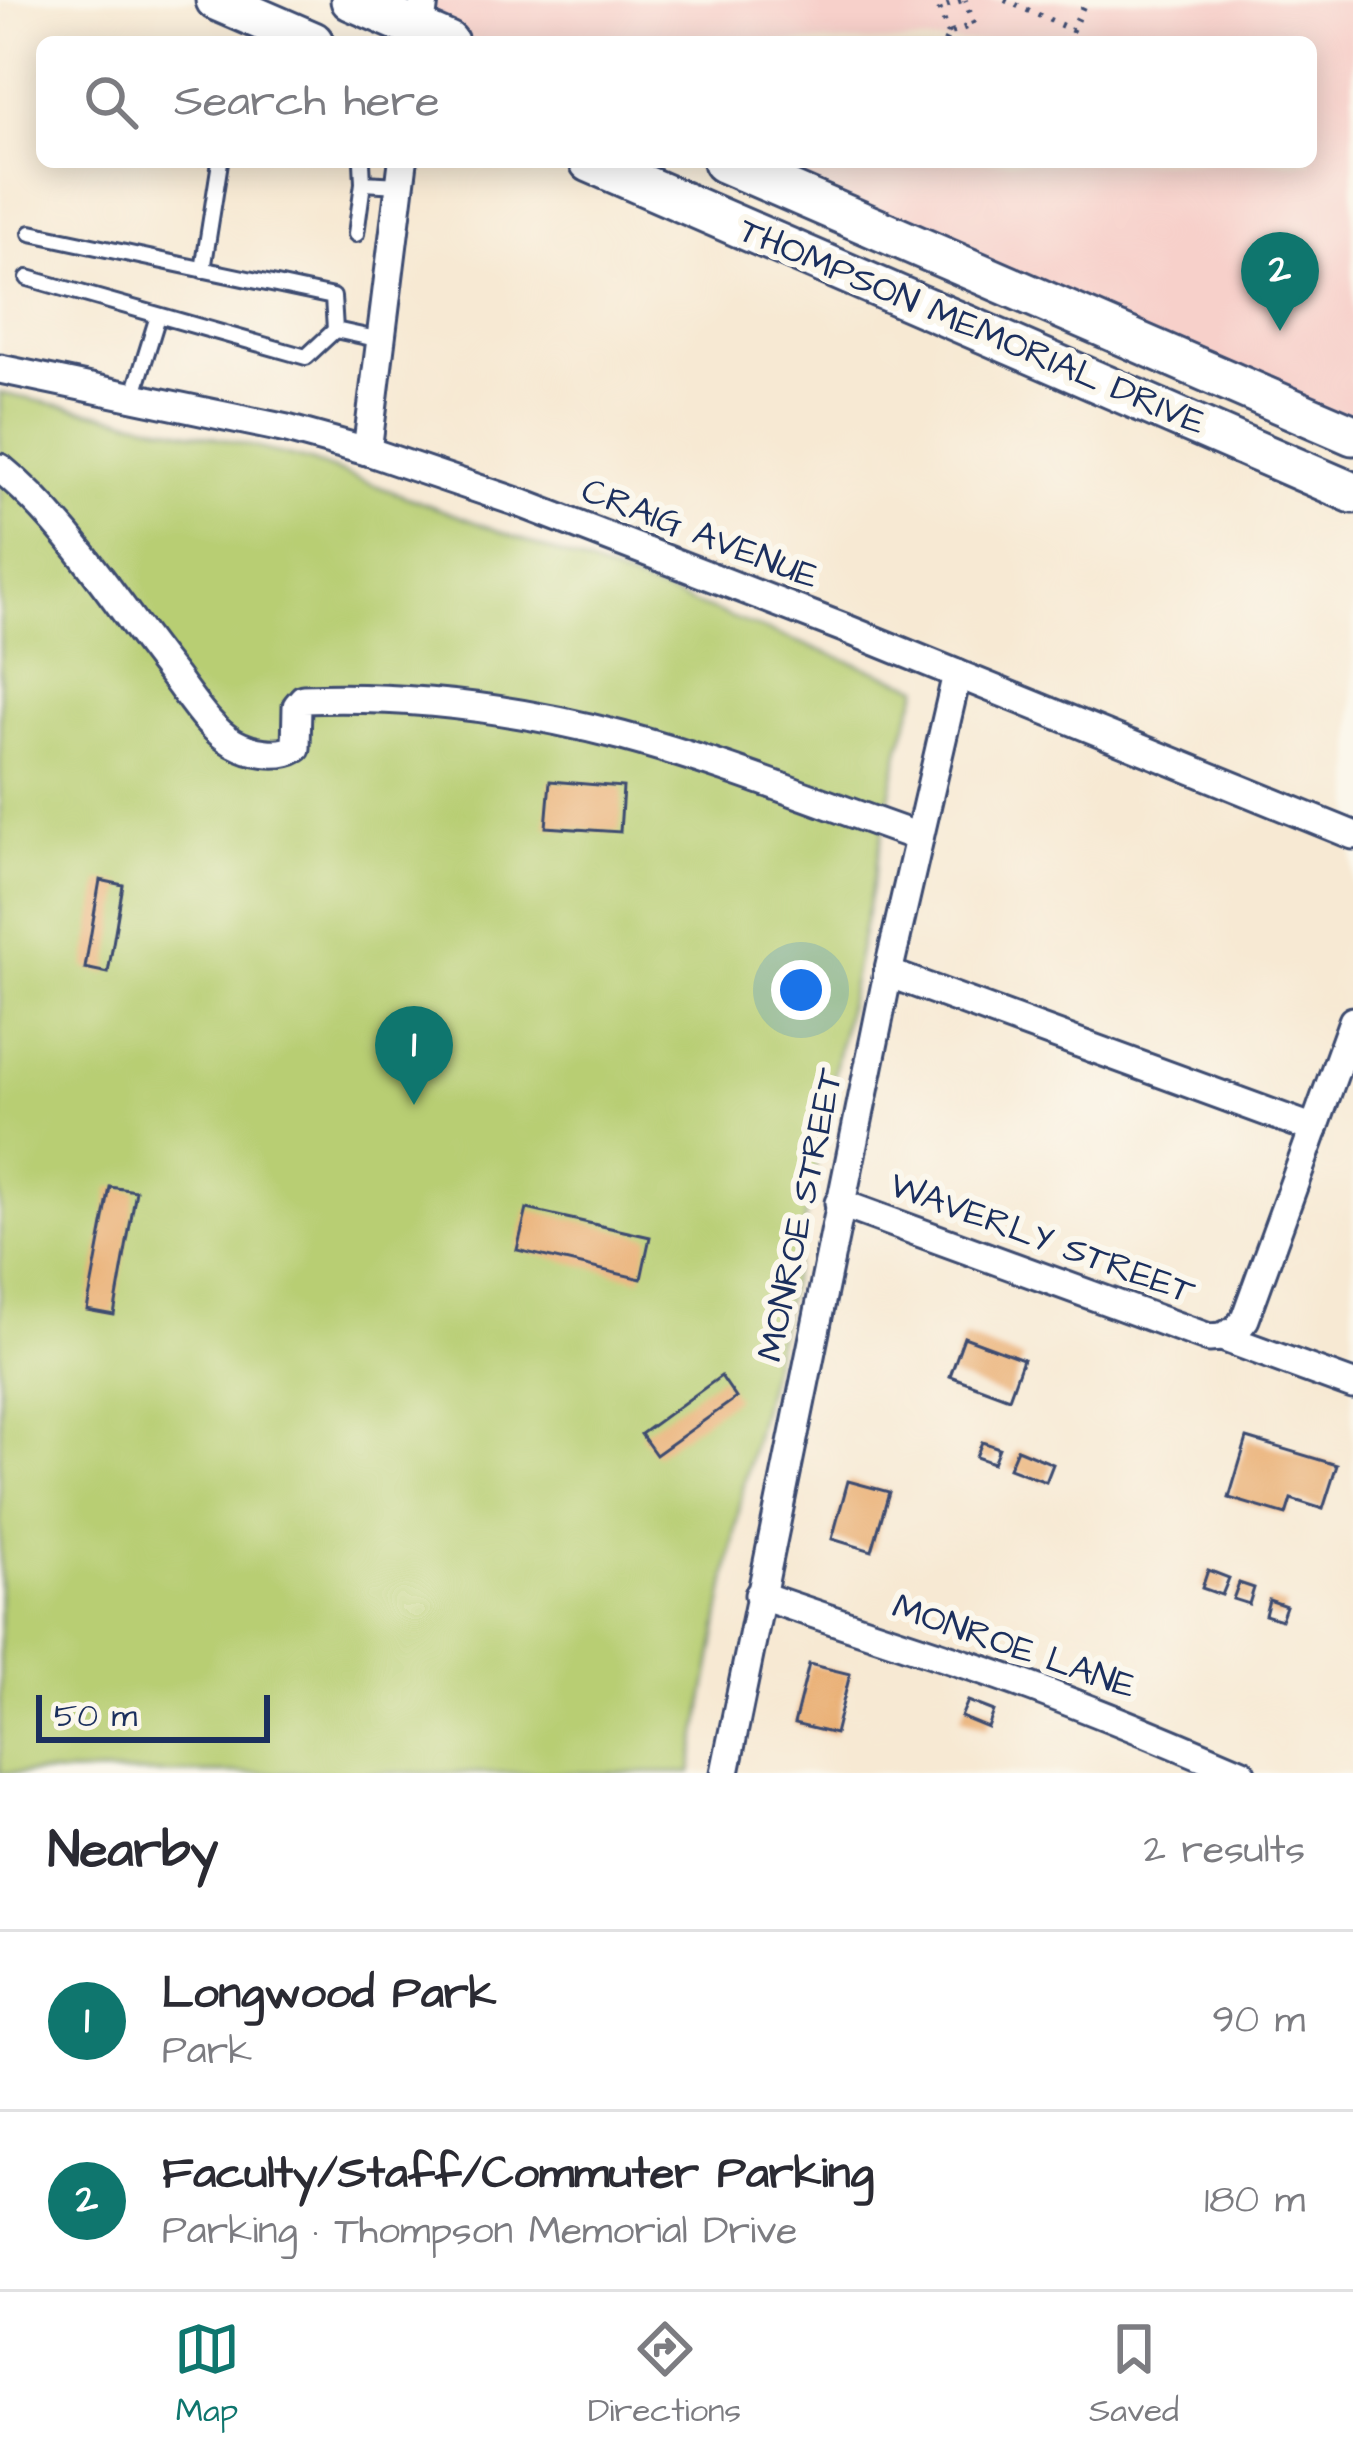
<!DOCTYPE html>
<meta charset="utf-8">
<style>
:root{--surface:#fff;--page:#f2f2f3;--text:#2b2b33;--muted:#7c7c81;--line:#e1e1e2;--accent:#0f766e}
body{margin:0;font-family:"Architects Daughter",sans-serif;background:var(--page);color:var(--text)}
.scale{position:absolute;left:36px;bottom:30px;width:234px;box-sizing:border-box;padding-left:12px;border:6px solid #1b2f5e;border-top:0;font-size:33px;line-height:42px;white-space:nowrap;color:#1b2f5e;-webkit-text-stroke:9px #fbf7ec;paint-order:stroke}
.you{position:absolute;left:801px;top:990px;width:42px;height:42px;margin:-30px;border:9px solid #fff;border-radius:50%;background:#1a73e8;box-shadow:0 0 0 18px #1a73e833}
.badge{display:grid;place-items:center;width:78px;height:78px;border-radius:50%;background:var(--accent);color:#fff;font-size:39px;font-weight:700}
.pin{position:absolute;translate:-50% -99px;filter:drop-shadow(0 3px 6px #0008)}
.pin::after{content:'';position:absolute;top:63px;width:42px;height:36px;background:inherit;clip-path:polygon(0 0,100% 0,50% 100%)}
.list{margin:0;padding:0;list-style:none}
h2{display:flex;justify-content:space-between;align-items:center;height:156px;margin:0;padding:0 48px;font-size:51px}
h2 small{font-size:39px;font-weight:400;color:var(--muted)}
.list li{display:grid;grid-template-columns:78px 1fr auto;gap:36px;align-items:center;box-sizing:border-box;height:180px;padding:0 48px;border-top:3px solid var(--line)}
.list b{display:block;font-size:45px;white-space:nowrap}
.list p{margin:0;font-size:39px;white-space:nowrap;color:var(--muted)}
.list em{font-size:39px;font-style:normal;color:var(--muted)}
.icon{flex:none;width:66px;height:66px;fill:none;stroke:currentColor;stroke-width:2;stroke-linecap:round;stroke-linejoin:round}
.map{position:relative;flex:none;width:1353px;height:1773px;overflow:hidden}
.search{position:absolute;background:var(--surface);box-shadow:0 6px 30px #0003;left:36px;right:36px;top:36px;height:132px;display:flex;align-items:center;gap:30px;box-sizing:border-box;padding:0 42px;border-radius:18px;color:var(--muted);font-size:45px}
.sheet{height:516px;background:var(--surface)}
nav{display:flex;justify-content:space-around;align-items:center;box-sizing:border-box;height:168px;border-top:3px solid var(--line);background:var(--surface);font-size:33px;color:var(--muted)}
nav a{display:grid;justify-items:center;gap:6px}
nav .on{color:var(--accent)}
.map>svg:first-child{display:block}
</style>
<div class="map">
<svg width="1353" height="1773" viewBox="0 0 1353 1773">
<rect width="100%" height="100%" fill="#fbf7ec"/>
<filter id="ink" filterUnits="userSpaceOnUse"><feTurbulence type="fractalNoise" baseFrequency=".00833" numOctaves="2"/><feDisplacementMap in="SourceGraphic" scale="24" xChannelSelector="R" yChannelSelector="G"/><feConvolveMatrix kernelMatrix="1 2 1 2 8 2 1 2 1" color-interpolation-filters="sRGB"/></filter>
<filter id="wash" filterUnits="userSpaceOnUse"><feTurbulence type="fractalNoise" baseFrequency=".004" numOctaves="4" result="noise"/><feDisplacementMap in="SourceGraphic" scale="48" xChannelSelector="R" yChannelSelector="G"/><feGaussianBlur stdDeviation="2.7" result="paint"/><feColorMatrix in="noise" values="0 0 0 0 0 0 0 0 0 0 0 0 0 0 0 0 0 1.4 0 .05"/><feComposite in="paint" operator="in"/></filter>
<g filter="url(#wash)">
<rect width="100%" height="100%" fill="#f7e9d3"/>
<path fill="#f7d0ca" d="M 424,0 L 1353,0 L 1353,435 L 775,185 L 784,162 L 1311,162 L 1311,42 L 448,42 Z"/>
<path fill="#b8ce73" stroke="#6a7e68" stroke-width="3" d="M 0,393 L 227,440 L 310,461 L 919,687 L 900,747 L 801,1239 L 743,1488 L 691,1773 L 0,1773 Z"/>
<g id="blocks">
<g fill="#e9ad71">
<path d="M 550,781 L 623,787 L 620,832 L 546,827 Z"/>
<path d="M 100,880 L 123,885 L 108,973 L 85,968 Z"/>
<path d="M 110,1187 L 136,1191 L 114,1315 L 87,1310 Z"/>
<path d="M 527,1209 L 650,1237 L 641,1279 L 517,1250 Z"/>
<path d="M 964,1337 L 1023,1359 L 1009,1398 L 950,1376 Z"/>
<path d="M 721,1376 L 736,1398 L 656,1455 L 641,1434 Z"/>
<path d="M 1247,1438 L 1337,1465 L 1323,1509 L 1291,1499 L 1286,1515 L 1229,1498 Z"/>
<path d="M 982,1442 L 999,1448 L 993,1463 L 976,1457 Z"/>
<path d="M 1017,1449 L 1053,1464 L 1046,1482 L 1009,1468 Z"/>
<path d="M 848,1481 L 889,1492 L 872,1551 L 832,1539 Z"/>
<path d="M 1208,1570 L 1229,1578 L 1222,1595 L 1202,1588 Z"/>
<path d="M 1239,1583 L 1254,1588 L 1249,1604 L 1233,1599 Z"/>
<path d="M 1269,1600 L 1286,1606 L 1281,1620 L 1265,1615 Z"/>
<path d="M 809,1664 L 850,1674 L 835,1734 L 794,1724 Z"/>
<path d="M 968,1701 L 994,1711 L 988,1728 L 961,1717 Z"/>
</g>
</g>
</g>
<g filter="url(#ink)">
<use href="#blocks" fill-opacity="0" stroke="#3c4b70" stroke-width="3"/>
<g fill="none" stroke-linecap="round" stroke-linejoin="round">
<defs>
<g id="service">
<path d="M 362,162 L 363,183 L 400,185"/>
<path d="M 356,234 L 363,183"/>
<path d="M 203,270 L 220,162"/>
<path d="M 28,278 L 306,357 L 335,330 L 333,297 L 31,233"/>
<path d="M 335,330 L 381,340"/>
<path d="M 133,397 L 158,316"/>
</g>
<g id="minor">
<path d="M 419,42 L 424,0"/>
<path d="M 0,369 L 287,429 L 367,451 L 523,504 L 844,628 L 1353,835"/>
<path d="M 367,451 L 403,162"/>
<path d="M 0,468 C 70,525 116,604 172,674 C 190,697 208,728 234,743 C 250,752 279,758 296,748 L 297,706 L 303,699 C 409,695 519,709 622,736 C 723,763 821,803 919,837"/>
<path d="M 888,973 L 1314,1129"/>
<path d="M 839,1203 L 1209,1338 L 1222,1337 L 1353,1385"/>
<path d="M 1222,1337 L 1236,1330 L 1245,1319 L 1353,1021"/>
<path d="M 759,1595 C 828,1619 899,1642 968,1665 C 1061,1696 1152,1734 1242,1773"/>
<path d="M 725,1773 L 888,973 L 957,674"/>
</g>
<g id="secondary">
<path d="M 216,0 L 313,42"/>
<path d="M 351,0 L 448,42"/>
<path d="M 590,162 L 1353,493"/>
<path d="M 723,162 L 1353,435"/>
</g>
</defs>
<use href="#service" stroke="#3c4b70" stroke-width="20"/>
<use href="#minor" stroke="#3c4b70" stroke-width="33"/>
<use href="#secondary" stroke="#3c4b70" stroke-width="45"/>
<g stroke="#3c4b70" stroke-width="6" stroke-dasharray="3 9" stroke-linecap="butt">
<path d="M 1005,0 L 1072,30 L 1086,0"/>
<path d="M 949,34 L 939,8 L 962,0"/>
<path d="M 945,42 L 949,34 L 974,24 L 965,0"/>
</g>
<use href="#service" stroke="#fff" stroke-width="14"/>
<use href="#minor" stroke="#fff" stroke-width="27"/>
<use href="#secondary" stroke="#fff" stroke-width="39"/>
</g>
</g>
<g text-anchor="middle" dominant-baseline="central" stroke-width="12" stroke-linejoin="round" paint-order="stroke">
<g font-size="36" fill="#1b2f5e" stroke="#fbf7ec">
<text transform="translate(972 327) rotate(23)">THOMPSON MEMORIAL DRIVE</text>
<text transform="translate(700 534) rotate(21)">CRAIG AVENUE</text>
<text transform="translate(801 1215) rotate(-78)">MONROE STREET</text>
<text transform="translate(1042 1239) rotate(20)">WAVERLY STREET</text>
<text transform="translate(1014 1647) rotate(19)">MONROE LANE</text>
</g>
</g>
</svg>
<div class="scale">50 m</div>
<div class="you"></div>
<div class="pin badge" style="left:414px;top:1105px">1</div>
<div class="pin badge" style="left:1280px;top:331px">2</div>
<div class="search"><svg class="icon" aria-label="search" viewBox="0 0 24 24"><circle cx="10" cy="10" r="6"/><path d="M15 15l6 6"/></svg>Search here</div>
</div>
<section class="sheet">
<h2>Nearby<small>2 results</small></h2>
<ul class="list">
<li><span class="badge">1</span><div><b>Longwood Park</b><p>Park</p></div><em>90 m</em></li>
<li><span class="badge">2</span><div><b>Faculty/Staff/Commuter Parking</b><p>Parking · Thompson Memorial Drive</p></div><em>180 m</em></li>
</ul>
</section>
<nav>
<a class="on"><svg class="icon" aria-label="map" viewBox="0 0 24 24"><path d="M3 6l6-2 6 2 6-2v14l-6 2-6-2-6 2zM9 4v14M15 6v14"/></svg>Map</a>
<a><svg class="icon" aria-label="directions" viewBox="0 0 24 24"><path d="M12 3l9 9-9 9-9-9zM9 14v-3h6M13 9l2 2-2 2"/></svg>Directions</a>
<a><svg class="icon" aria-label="saved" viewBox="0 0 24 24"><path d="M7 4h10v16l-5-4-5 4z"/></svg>Saved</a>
</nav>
